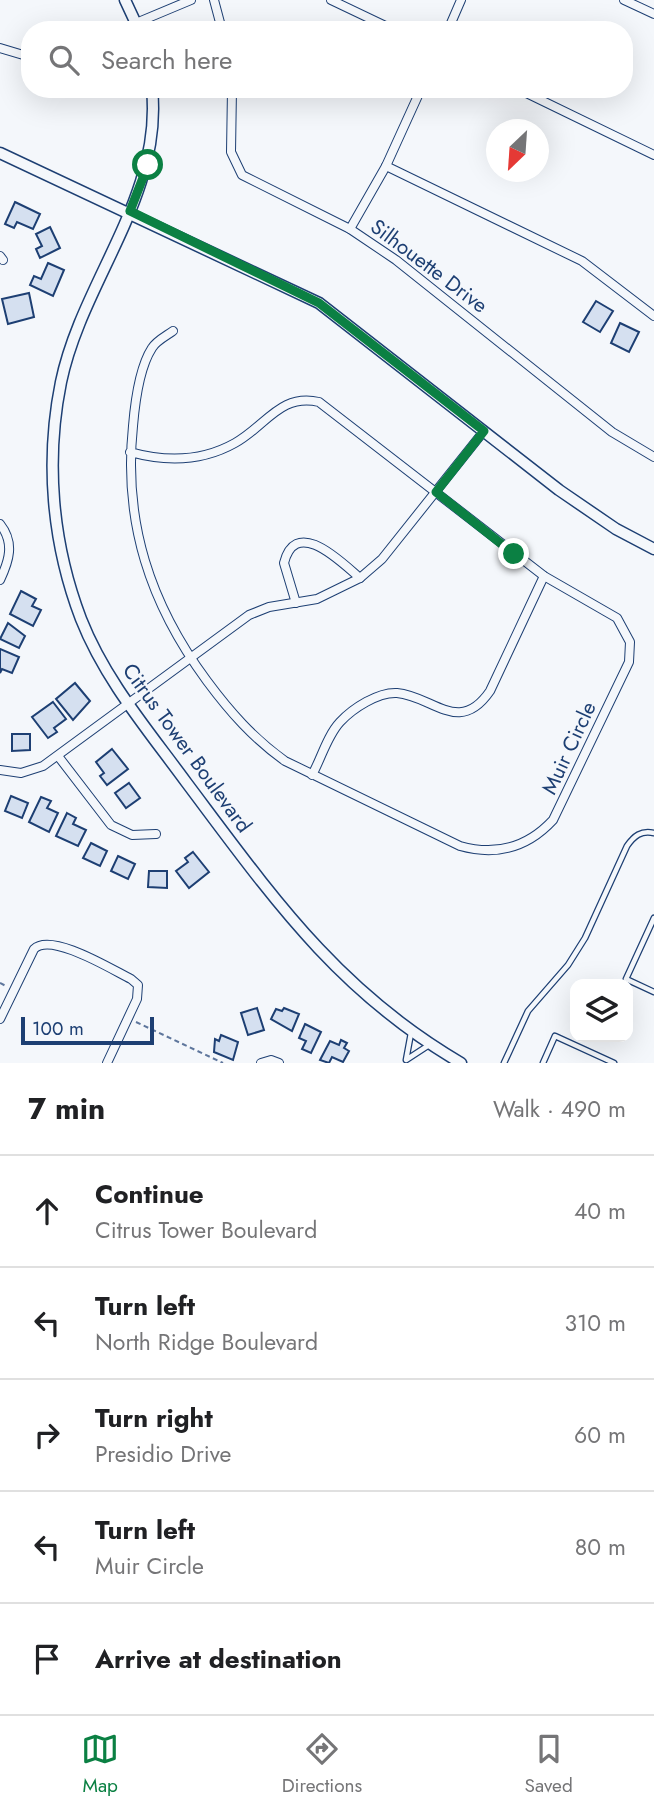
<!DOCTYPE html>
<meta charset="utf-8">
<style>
:root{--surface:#fff;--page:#f6f6f6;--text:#202124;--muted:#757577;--line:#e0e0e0;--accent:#0b8043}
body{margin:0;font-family:Jost,sans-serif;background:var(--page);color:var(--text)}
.controls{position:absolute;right:21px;bottom:21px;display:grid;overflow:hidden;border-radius:14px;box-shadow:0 7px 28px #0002}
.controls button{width:63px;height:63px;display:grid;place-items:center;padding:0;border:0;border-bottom:2px solid var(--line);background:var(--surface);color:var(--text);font:35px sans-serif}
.compass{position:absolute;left:486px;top:119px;width:63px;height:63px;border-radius:50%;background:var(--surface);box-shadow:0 7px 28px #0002;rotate:205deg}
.scale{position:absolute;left:21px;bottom:18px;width:133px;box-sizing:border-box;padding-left:7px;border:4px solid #1d3f73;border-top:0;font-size:19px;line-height:24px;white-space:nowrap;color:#1d3f73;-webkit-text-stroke:5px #f4f7fb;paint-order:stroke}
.stop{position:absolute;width:21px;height:21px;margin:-16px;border:5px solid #0b8043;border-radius:50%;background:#fff}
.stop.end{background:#0b8043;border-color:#fff;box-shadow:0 2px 7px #0008}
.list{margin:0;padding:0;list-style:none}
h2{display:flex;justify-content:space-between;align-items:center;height:91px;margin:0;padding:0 28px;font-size:30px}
h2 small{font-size:23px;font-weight:400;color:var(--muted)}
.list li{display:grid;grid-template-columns:46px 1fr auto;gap:21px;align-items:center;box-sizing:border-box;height:112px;padding:0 28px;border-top:2px solid var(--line)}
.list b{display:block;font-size:26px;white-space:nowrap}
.list p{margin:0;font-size:23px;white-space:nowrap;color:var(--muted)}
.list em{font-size:23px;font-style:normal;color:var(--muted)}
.icon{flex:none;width:38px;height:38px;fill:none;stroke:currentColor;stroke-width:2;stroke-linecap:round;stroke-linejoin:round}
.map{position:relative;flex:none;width:654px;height:1063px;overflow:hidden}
.search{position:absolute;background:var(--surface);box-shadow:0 7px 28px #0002;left:21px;right:21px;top:21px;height:77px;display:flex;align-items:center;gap:18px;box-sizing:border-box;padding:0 24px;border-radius:28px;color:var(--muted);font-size:26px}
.sheet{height:651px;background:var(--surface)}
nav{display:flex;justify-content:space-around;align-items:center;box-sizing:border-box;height:98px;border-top:2px solid var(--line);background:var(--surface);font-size:19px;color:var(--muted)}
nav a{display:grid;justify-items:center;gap:4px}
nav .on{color:var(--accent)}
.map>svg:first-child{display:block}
</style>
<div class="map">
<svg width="654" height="1063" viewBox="0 0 654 1063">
<rect width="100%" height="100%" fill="#f4f7fb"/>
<g fill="#d5e0f0" stroke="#1d3f73" stroke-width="2">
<path d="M 15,202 L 40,214 L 33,229 L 17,222 L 14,228 L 5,224 Z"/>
<path d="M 50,227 L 60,248 L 40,258 L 36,249 L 42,246 L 36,234 Z"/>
<path d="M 48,263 L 64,270 L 53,296 L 30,285 L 34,276 L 41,279 Z"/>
<path d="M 29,293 L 34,317 L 8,324 L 2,299 Z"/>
<path d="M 596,301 L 613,311 L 600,332 L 583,322 Z"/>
<path d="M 620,323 L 639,332 L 629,352 L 611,343 Z"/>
<path d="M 21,591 L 36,599 L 32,606 L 41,610 L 33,626 L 10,614 Z"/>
<path d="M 8,623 L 25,636 L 19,648 L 0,639 Z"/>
<path d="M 0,649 L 19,657 L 12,673 L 2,669 L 0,673 Z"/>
<path d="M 75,683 L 90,701 L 73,720 L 56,699 Z"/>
<path d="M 53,702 L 66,719 L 54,728 L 57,732 L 48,738 L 32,717 Z"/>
<path d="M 12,734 L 30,734 L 30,750 L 12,751 Z"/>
<path d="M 112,749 L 128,769 L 107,785 L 100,776 L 104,773 L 96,762 Z"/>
<path d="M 129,783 L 140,798 L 126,808 L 115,793 Z"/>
<path d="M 11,796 L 28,803 L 22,818 L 5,811 Z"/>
<path d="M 41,797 L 51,801 L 47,808 L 58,813 L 49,832 L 29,822 Z"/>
<path d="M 67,813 L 76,818 L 73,824 L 86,830 L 78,846 L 56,836 Z"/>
<path d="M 91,843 L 107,851 L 100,866 L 83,858 Z"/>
<path d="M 193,852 L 209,872 L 189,888 L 176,871 L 188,862 L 185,858 Z"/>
<path d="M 118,856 L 135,864 L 128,879 L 111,871 Z"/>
<path d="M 149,871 L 167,871 L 167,888 L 148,887 Z"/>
<path d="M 257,1008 L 264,1030 L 248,1035 L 241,1013 Z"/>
<path d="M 284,1008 L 299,1014 L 292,1031 L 271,1019 L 276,1009 L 282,1011 Z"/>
<path d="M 305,1024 L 321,1032 L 311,1053 L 302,1049 L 306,1041 L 299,1038 Z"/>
<path d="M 221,1035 L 238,1042 L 233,1060 L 214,1052 L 215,1039 L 219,1041 Z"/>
<path d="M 341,1040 L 347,1043 L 344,1048 L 349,1051 L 343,1062 L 332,1057 L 329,1063 L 320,1060 L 330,1041 L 339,1045 Z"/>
</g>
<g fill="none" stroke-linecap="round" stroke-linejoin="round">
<defs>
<g id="lane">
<path d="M 654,918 L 626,979 L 654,992"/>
<path d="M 411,1033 L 406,1060 L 429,1045"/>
<path d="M 504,1063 L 528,1011 L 568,965 L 585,938 L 627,846 C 634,836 641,830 654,833"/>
<path d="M 543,1063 L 555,1036 L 614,1063"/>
</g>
<g id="street">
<path d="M 214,0 L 222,30"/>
<path d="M 331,0 L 394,30"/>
<path d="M 624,0 L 654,14"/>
<path d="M 136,23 L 191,0"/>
<path d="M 448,30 L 461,0"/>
<path d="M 0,48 L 30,57"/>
<path d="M 232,89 L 231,152 L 242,175 L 350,229 L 396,260 L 612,432 L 654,457"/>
<path d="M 518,89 L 654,155"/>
<path d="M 386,166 L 582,261 L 654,316"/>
<path d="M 350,229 L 386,166 L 421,89"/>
<path d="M 0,256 L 3,260"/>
<path d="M 130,452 C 166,462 203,461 235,443 C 266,426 280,393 319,402 L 544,576 L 617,618 L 630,642 L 629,662 L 553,820 C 527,848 496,856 460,846 L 285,761 C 253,738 230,712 207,681 C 150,604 123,522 133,426 C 135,402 139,368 152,348 C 156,341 166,336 173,331"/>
<path d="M 0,524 C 15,543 9,561 0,580"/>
<path d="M 296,603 L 284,563 C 296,515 343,564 360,578"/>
<path d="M 58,756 L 111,825 L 132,835 L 156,834"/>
<path d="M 0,770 L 21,773 L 43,766 L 249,615 L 269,607 L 317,599 L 360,578 L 382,559 L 484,431"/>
<path d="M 312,775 C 321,759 327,736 340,722 C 353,708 378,692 397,693 C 433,696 459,736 490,691 L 544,576"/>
<path d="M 0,1019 L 34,949 C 51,932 111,969 131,979 L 138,985 L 137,999 L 107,1063"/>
<path d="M 261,1063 L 271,1060 L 279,1063"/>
</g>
<g id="secondary">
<path d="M 125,0 L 139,30"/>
<path d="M 152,89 C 163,197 82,281 61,382 C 45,461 52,543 81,619 C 105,680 148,730 186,782 C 271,895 336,990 461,1063"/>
<path d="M 0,153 L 319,303 L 559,490 L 616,529 L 654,549"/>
</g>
</defs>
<use href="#lane" stroke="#1d3f73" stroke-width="7"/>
<use href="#street" stroke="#1d3f73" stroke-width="10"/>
<use href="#secondary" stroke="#1d3f73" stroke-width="13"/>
<g stroke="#5e769c" stroke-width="2" stroke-dasharray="5 3.5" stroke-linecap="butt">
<path d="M 0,983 L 6,986"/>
<path d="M 136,1022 L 223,1063"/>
</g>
<use href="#lane" stroke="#f4f7fb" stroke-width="4.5"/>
<use href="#street" stroke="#f4f7fb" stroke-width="8"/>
<use href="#secondary" stroke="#f4f7fb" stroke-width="10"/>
</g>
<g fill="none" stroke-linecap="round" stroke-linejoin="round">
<path stroke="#0b8043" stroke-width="9" d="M 148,165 L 130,211 L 319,303 L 484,431 L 436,492 L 514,554"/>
</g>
<g text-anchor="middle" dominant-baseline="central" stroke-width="5" stroke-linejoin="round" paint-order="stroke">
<g font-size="21" fill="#1d3f73" stroke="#f4f7fb">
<text transform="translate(429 266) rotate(37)">Silhouette Drive</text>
<text transform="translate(187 748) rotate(54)">Citrus Tower Boulevard</text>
<text transform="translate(569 748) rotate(-65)">Muir Circle</text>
</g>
</g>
</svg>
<div class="controls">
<button><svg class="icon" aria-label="layers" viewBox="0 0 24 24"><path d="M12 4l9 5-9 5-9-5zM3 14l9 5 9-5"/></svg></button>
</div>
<svg class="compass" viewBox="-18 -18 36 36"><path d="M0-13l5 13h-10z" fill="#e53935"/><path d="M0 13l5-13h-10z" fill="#757577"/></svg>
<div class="scale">100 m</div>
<div class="stop" style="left:148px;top:165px"></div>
<div class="stop end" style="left:514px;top:554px"></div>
<div class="search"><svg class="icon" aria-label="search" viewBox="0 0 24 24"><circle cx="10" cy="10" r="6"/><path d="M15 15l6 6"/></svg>Search here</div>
</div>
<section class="sheet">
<h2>7 min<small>Walk · 490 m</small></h2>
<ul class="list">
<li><svg class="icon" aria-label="ahead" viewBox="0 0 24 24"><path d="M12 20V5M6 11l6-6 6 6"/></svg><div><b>Continue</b><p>Citrus Tower Boulevard</p></div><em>40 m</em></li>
<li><svg class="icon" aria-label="left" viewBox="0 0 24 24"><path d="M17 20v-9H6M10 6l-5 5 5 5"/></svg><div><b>Turn left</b><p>North Ridge Boulevard</p></div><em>310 m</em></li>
<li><svg class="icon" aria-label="right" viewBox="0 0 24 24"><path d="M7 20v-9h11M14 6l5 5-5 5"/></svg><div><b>Turn right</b><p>Presidio Drive</p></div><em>60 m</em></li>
<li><svg class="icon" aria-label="left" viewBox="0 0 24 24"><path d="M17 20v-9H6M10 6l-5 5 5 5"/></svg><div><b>Turn left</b><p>Muir Circle</p></div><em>80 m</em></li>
<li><svg class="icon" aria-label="arrive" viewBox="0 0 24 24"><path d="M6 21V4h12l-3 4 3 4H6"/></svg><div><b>Arrive at destination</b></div></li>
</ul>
</section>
<nav>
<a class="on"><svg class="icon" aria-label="map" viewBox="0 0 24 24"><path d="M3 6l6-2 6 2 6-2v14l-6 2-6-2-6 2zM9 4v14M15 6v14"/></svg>Map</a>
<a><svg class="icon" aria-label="directions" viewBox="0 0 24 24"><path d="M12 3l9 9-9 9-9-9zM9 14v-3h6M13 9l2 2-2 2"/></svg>Directions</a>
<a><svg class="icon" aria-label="saved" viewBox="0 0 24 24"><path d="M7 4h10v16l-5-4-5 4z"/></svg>Saved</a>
</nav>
